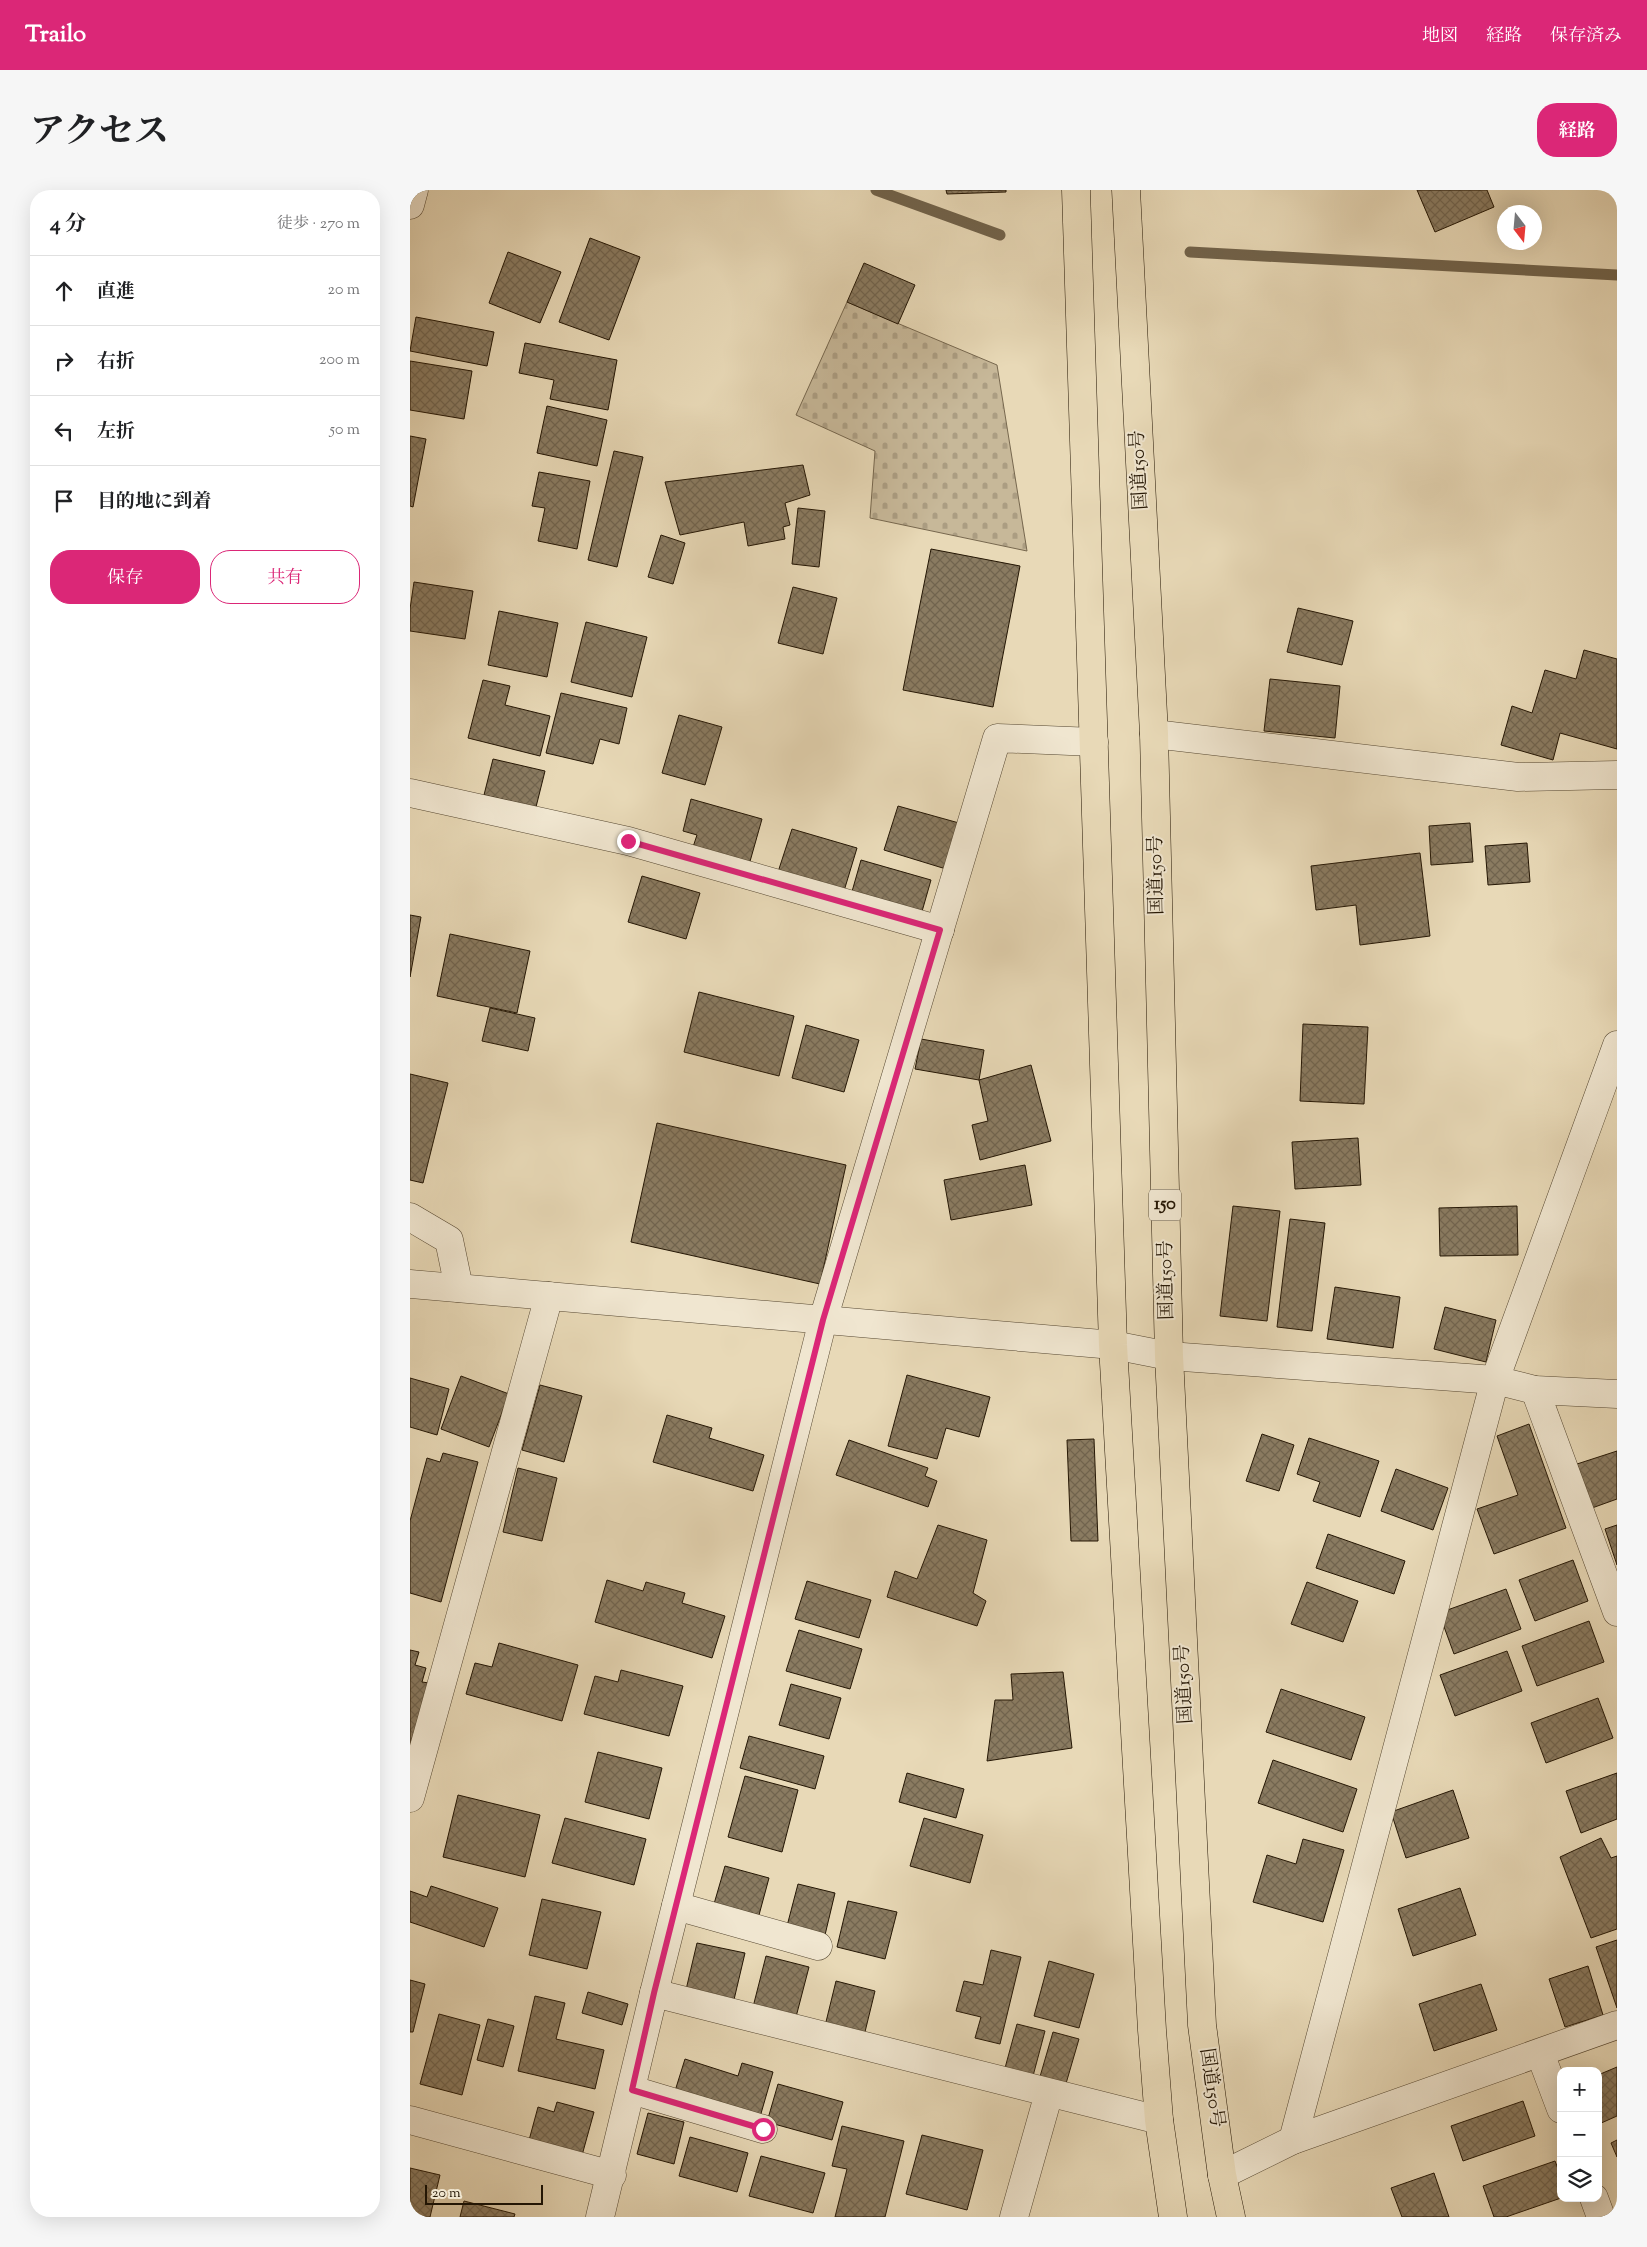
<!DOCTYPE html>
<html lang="ja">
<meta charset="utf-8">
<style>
:root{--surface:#fff;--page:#f6f6f6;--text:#202124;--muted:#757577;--line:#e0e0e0;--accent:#db2777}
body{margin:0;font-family:"Sorts Mill Goudy","Noto Serif JP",serif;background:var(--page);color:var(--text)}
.controls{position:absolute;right:15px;bottom:15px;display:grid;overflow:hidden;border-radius:10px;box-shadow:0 5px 20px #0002}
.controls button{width:45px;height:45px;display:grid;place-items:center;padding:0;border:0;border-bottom:1px solid var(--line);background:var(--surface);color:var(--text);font:25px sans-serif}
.compass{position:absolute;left:1087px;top:15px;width:45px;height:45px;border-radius:50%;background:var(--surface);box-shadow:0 5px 20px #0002;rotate:164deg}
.scale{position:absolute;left:15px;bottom:12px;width:118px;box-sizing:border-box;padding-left:5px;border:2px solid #241604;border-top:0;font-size:14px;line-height:18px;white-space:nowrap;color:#241604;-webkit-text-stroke:4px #f0e6d0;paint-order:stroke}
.stop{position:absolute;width:15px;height:15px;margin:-11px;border:4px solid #db2777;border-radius:50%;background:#fff}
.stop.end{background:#db2777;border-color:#fff;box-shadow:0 1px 5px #0008}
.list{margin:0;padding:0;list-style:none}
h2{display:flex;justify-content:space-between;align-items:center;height:65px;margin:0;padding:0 20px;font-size:21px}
h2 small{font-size:16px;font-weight:400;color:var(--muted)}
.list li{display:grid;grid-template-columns:32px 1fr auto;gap:15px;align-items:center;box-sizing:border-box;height:70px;padding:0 20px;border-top:1px solid var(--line)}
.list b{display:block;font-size:19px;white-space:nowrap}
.list em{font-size:16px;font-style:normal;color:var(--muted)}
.actions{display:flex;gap:10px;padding:15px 20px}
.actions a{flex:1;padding:11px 0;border:1px solid var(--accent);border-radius:20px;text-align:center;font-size:18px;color:var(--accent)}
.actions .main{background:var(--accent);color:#fff}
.icon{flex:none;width:28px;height:28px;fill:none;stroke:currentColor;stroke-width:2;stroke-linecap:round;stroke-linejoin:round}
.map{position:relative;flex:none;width:1207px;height:2027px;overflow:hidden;border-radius:20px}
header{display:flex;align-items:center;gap:30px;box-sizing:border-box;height:70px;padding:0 25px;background:var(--accent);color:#fff}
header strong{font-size:24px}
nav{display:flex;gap:28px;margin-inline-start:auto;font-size:18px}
.intro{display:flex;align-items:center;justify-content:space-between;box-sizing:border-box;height:120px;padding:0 30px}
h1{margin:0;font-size:35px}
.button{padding:12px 22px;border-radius:20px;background:var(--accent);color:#fff;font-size:18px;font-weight:700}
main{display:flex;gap:30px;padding:0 30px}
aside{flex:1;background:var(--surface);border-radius:20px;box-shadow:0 5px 20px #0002}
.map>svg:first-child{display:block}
</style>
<header>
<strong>Trailo</strong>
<nav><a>地図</a><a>経路</a><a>保存済み</a></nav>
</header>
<div class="intro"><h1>アクセス</h1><a class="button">経路</a></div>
<main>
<aside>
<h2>4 分<small>徒歩 · 270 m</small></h2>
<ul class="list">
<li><svg class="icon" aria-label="ahead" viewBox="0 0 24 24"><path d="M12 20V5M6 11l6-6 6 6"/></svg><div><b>直進</b></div><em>20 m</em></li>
<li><svg class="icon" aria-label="right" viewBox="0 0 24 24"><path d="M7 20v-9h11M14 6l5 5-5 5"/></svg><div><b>右折</b></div><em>200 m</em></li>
<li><svg class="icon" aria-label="left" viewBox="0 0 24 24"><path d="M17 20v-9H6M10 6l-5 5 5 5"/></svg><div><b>左折</b></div><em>50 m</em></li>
<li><svg class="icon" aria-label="arrive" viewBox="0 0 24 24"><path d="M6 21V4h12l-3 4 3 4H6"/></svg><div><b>目的地に到着</b></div></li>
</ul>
<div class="actions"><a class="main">保存</a><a>共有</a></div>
</aside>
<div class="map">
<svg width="1207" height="2027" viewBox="0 0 1207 2027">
<defs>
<pattern id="cemetery-stones" width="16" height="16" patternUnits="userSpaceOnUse" patternTransform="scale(1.25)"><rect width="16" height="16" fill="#c7b899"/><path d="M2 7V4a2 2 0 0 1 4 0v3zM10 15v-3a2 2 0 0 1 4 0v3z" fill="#ab9d82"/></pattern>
<pattern id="building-cross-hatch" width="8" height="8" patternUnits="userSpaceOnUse" patternTransform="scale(1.25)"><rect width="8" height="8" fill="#8a7b61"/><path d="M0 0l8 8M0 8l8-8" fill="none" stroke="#71644e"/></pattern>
</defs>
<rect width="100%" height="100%" fill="#e8d9b7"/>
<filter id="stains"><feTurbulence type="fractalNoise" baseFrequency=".004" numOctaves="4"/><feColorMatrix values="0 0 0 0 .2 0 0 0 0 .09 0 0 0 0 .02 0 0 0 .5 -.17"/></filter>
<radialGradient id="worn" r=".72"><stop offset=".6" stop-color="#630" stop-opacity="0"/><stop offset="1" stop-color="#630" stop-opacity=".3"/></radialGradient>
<path fill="url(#cemetery-stones)" stroke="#76674e" d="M 437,112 L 587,175 L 617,361 L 460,328 L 465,261 L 386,225 Z"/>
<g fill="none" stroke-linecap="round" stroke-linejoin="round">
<g stroke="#71634b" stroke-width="11">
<path d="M 466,0 L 590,45"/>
<path d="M 780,62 L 1207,85"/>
</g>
</g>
<g fill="url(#building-cross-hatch)" stroke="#241604">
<path d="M 536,0 L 596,0 L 596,2 L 537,4 Z"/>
<path d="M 1007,0 L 1077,0 L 1084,17 L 1025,42 Z"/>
<path d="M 180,48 L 230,67 L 199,150 L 149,132 Z"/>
<path d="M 98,62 L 151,82 L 130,133 L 79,113 Z"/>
<path d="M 454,73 L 505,95 L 488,134 L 437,112 Z"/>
<path d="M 6,127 L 84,142 L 77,176 L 0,161 Z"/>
<path d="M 115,153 L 207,170 L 198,220 L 140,209 L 144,190 L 109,183 Z"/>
<path d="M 0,171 L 62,181 L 54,229 L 0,220 Z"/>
<path d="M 137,216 L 197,230 L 187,276 L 127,263 Z"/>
<path d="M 0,246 L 16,249 L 3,317 L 0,316 Z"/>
<path d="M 204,261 L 233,267 L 207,377 L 178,370 Z"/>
<path d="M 393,275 L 400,305 L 375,313 L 380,335 L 373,337 L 375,349 L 338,356 L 334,332 L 270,345 L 255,292 Z"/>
<path d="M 129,282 L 180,291 L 167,359 L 128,351 L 135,318 L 122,316 Z"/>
<path d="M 388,318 L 415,321 L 409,377 L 382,374 Z"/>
<path d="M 251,345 L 275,353 L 263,394 L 238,387 Z"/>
<path d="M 521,359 L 610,376 L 583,517 L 493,500 Z"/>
<path d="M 4,392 L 63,401 L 55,449 L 0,441 L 0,419 Z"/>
<path d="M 383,397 L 427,408 L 413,464 L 368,453 Z"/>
<path d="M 888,418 L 943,431 L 932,475 L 877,462 Z"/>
<path d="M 89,421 L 148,433 L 137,487 L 78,475 Z"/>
<path d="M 176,432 L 237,447 L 222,507 L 161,492 Z"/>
<path d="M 1174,460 L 1207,469 L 1207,559 L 1150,543 L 1143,570 L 1091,555 L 1102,516 L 1122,523 L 1135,480 L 1166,489 Z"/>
<path d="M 860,489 L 930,496 L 925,548 L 854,541 Z"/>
<path d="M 73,490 L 100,496 L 95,515 L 140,526 L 130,566 L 58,548 Z"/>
<path d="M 151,503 L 217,518 L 209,554 L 190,549 L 183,574 L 136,563 Z"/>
<path d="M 269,525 L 312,537 L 295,595 L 252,583 Z"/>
<path d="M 83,569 L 135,581 L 126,617 L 74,605 Z"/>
<path d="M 281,609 L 352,629 L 339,675 L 282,660 L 287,645 L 273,641 Z"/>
<path d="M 488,616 L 549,633 L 536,679 L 474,660 Z"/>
<path d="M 1060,633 L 1063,672 L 1021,675 L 1019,636 Z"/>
<path d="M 382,639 L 447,658 L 434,701 L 368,682 Z"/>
<path d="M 1117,653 L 1120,692 L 1078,695 L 1075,656 Z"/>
<path d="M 1010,663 L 1020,746 L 950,755 L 946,715 L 906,720 L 901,676 Z"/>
<path d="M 451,670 L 521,690 L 511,725 L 441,705 Z"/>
<path d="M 232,686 L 290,703 L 276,749 L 218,732 Z"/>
<path d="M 0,725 L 11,727 L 0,787 Z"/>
<path d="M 40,744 L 120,761 L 107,823 L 27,806 Z"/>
<path d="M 289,802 L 384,826 L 369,886 L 274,862 Z"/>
<path d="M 80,818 L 125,828 L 118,861 L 72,851 Z"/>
<path d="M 893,834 L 958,837 L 954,914 L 890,911 Z"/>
<path d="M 396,835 L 449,850 L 434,902 L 382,888 Z"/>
<path d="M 511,849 L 574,860 L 569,890 L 505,879 Z"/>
<path d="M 621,875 L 641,951 L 570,970 L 562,935 L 578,931 L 569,890 Z"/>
<path d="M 0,884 L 38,893 L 13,993 L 0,990 Z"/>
<path d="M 247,933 L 436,975 L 410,1094 L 221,1052 Z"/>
<path d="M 948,948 L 951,995 L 885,999 L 882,952 Z"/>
<path d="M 615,975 L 622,1015 L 541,1030 L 534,990 Z"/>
<path d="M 823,1016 L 870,1021 L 857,1131 L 810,1126 Z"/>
<path d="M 1107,1016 L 1108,1065 L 1030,1066 L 1029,1018 Z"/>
<path d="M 880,1029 L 915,1033 L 902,1141 L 867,1137 Z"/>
<path d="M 925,1097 L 990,1107 L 983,1158 L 917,1149 Z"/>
<path d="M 1035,1117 L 1086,1130 L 1076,1172 L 1024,1159 Z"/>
<path d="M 497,1185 L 580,1207 L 569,1247 L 536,1238 L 527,1269 L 478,1256 Z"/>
<path d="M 51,1186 L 99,1204 L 79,1257 L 31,1239 Z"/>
<path d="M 0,1188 L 39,1199 L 27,1245 L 0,1237 Z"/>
<path d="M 130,1195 L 172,1206 L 154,1272 L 112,1260 Z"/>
<path d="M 257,1225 L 302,1238 L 299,1248 L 354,1265 L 343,1301 L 243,1272 Z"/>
<path d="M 1119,1234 L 1156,1338 L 1084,1364 L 1067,1319 L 1108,1305 L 1087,1246 Z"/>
<path d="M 852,1244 L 884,1255 L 869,1301 L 836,1291 Z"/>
<path d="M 899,1248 L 969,1271 L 950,1327 L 903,1311 L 910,1292 L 887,1284 Z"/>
<path d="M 684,1249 L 688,1351 L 661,1351 L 657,1250 Z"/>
<path d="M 439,1250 L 518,1278 L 515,1286 L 527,1291 L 518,1317 L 426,1285 Z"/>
<path d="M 1207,1261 L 1207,1309 L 1182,1318 L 1167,1274 Z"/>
<path d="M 33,1263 L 68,1272 L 31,1412 L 0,1403 L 0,1331 L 17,1268 L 30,1272 Z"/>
<path d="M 108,1278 L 147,1288 L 132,1351 L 93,1342 Z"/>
<path d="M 986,1279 L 1038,1298 L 1023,1340 L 971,1321 Z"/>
<path d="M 528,1335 L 577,1350 L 563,1403 L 576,1411 L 567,1436 L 477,1407 L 485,1381 L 507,1389 Z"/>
<path d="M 1207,1335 L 1207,1375 L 1195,1339 Z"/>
<path d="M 918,1344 L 995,1371 L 984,1404 L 906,1378 Z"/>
<path d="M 1163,1370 L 1178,1411 L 1125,1431 L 1109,1390 Z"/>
<path d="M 197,1390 L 233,1401 L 236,1392 L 275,1403 L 272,1413 L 315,1426 L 302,1468 L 185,1432 Z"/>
<path d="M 397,1391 L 461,1410 L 449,1448 L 385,1429 Z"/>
<path d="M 897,1392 L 948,1411 L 933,1452 L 881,1434 Z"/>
<path d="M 1096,1399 L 1111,1439 L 1044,1464 L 1029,1423 Z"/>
<path d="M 1179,1431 L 1194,1472 L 1127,1496 L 1112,1456 Z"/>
<path d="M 389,1440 L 452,1459 L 440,1499 L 376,1481 Z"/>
<path d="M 89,1453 L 168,1475 L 152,1531 L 56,1504 L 65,1473 L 82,1477 Z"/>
<path d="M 0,1460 L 9,1462 L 5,1475 L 16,1478 L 12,1492 L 19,1493 L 3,1554 L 0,1553 Z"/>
<path d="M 1097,1461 L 1112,1501 L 1045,1526 L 1030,1485 Z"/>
<path d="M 211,1480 L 273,1496 L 259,1546 L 174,1524 L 185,1486 L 208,1492 Z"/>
<path d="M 653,1482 L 662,1558 L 577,1571 L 585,1510 L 603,1510 L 601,1484 Z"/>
<path d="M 381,1494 L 431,1508 L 419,1549 L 369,1535 Z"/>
<path d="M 871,1499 L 955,1527 L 941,1570 L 856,1542 Z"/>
<path d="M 1188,1508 L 1203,1548 L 1136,1573 L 1121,1533 Z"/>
<path d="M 339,1546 L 414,1566 L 405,1599 L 330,1578 Z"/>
<path d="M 188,1562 L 252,1578 L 239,1629 L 175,1612 Z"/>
<path d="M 863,1570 L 947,1599 L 933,1642 L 848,1613 Z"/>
<path d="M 497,1583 L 554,1599 L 546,1628 L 489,1612 Z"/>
<path d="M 1207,1583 L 1207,1629 L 1171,1643 L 1156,1601 Z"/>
<path d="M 335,1586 L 388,1600 L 372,1662 L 318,1647 Z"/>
<path d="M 1043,1600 L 1059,1648 L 996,1668 L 981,1622 Z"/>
<path d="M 48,1605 L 130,1625 L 115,1687 L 33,1667 Z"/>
<path d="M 155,1628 L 236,1649 L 224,1695 L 142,1673 Z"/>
<path d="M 514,1628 L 573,1645 L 560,1693 L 500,1676 Z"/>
<path d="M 1191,1648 L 1201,1668 L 1207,1666 L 1207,1739 L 1181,1748 L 1150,1667 Z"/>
<path d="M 893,1649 L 934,1660 L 913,1732 L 843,1712 L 857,1665 L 886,1674 Z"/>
<path d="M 315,1676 L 359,1688 L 349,1725 L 304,1714 Z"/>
<path d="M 388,1694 L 425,1703 L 415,1745 L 377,1736 Z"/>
<path d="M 21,1696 L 88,1718 L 74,1757 L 0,1732 L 0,1701 L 17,1707 Z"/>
<path d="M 1050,1698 L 1066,1745 L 1003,1766 L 988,1719 Z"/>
<path d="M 132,1709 L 191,1722 L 177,1779 L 119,1765 Z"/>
<path d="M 438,1711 L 487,1722 L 475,1769 L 427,1757 Z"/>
<path d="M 1207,1750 L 1207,1818 L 1186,1757 Z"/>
<path d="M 287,1753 L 335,1763 L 323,1814 L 275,1804 Z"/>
<path d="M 581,1760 L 611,1767 L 590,1854 L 565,1848 L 571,1827 L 546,1821 L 554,1791 L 573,1795 Z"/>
<path d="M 356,1766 L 399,1777 L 386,1827 L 343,1817 Z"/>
<path d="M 639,1771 L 684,1784 L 669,1838 L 624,1826 Z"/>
<path d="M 1178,1776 L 1193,1825 L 1155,1837 L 1139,1789 Z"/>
<path d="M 0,1790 L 15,1794 L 3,1842 L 0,1842 Z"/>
<path d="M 426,1791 L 465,1801 L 454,1846 L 415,1836 Z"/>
<path d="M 1071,1794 L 1087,1840 L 1024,1861 L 1009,1814 Z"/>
<path d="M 178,1802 L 218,1814 L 212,1835 L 172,1823 Z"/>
<path d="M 125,1806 L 155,1813 L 146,1849 L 194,1860 L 185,1899 L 108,1881 Z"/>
<path d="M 29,1824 L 70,1835 L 52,1905 L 10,1894 Z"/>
<path d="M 78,1829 L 104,1836 L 93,1877 L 67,1870 Z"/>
<path d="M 607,1834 L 635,1841 L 623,1886 L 595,1878 Z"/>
<path d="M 643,1842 L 669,1849 L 655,1897 L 629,1890 Z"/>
<path d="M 275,1869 L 328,1886 L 332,1873 L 363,1882 L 350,1927 L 265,1901 Z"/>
<path d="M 1207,1877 L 1207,1926 L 1189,1934 L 1188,1885 Z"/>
<path d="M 368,1894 L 433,1912 L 422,1950 L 357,1932 Z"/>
<path d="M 1113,1911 L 1125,1946 L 1053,1971 L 1041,1936 Z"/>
<path d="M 147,1912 L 184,1922 L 171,1969 L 118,1954 L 128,1917 L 144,1922 Z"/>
<path d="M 238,1923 L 274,1932 L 264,1974 L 227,1964 Z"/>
<path d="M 432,1936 L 494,1951 L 475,2027 L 425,2027 L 437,1979 L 422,1976 Z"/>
<path d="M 512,1945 L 573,1960 L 557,2020 L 496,2004 Z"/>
<path d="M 280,1947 L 338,1963 L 327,2002 L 269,1986 Z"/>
<path d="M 1207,1950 L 1207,1967 L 1201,1953 Z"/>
<path d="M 351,1966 L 415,1983 L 403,2023 L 339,2006 Z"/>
<path d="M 1145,1971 L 1151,1986 L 1151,2008 L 1096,2027 L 1084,2027 L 1073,1996 Z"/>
<path d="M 0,1978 L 30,1985 L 20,2027 L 0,2027 Z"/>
<path d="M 1024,1983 L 1039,2027 L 992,2027 L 981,1998 Z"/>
<path d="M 54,2011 L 105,2024 L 104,2027 L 50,2027 Z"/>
</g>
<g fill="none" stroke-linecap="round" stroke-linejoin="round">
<defs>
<g id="minor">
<path d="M 0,15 L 4,0"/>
<path d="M 744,544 L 1108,587 L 1207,585"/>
<path d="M 0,603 L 218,651 L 530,740"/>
<path d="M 0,1027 L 39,1050 L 49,1098"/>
<path d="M 0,1094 L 703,1155 L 759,1166 L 1085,1190 L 1125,1200 L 1207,1204"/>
<path d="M 1125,1200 L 1207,1422"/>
<path d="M 0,1608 L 139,1106"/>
<path d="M 266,1716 L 408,1756"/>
<path d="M 244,1803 L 749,1930"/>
<path d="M 1130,1863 L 1151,1919"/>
<path d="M 222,1900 L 353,1939"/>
<path d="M 0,1930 L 202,1985"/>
<path d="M 883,1950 L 1085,1190 L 1207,855"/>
<path d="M 812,1985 L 883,1950 L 1207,1835"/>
<path d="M 1184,2008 L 1191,2027"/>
<path d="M 190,2027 L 244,1803 L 413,1130 L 587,548 L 684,552"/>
<path d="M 604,2027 L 639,1903"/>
</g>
<g id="trunk">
<path d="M 666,0 L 703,1155 L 742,1840 L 749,1930 L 763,2027"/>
<path d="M 716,0 L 744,544 L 759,1166 L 792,1835 L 812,1985 L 821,2027"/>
</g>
</defs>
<use href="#minor" stroke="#554731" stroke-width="29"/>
<use href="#trunk" stroke="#241604" stroke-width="29"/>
<use href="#minor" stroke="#f0e6d0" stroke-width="28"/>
<use href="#trunk" stroke="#e8d9b7" stroke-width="28"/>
</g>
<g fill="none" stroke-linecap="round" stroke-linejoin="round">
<path stroke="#db2777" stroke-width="6" d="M 218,651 L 530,740 L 413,1130 L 244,1803 L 222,1900 L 353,1939"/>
</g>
<g text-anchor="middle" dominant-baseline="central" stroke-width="4" stroke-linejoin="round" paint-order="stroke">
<rect fill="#f0e6d0" stroke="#615441" stroke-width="1" x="739" y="999.5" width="32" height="31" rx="4"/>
<g font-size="18" font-weight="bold" fill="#241604">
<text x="755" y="1015">150</text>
</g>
<g font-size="19" fill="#241604" stroke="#f0e6d0">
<text transform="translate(730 280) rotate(-93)">国道150号</text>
<text transform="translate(747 685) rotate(-91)">国道150号</text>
<text transform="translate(757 1090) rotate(-91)">国道150号</text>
<text transform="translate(775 1494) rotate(-93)">国道150号</text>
<text transform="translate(801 1898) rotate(82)">国道150号</text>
</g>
</g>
<rect width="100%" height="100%" filter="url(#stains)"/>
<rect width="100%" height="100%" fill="url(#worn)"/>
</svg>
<div class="controls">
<button>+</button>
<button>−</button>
<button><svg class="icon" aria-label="layers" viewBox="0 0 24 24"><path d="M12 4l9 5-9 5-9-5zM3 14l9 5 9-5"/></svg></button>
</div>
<svg class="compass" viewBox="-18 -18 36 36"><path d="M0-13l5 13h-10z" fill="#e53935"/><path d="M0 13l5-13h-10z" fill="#757577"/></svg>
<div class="scale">20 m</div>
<div class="stop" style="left:353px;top:1939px"></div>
<div class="stop end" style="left:218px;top:651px"></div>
</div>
</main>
